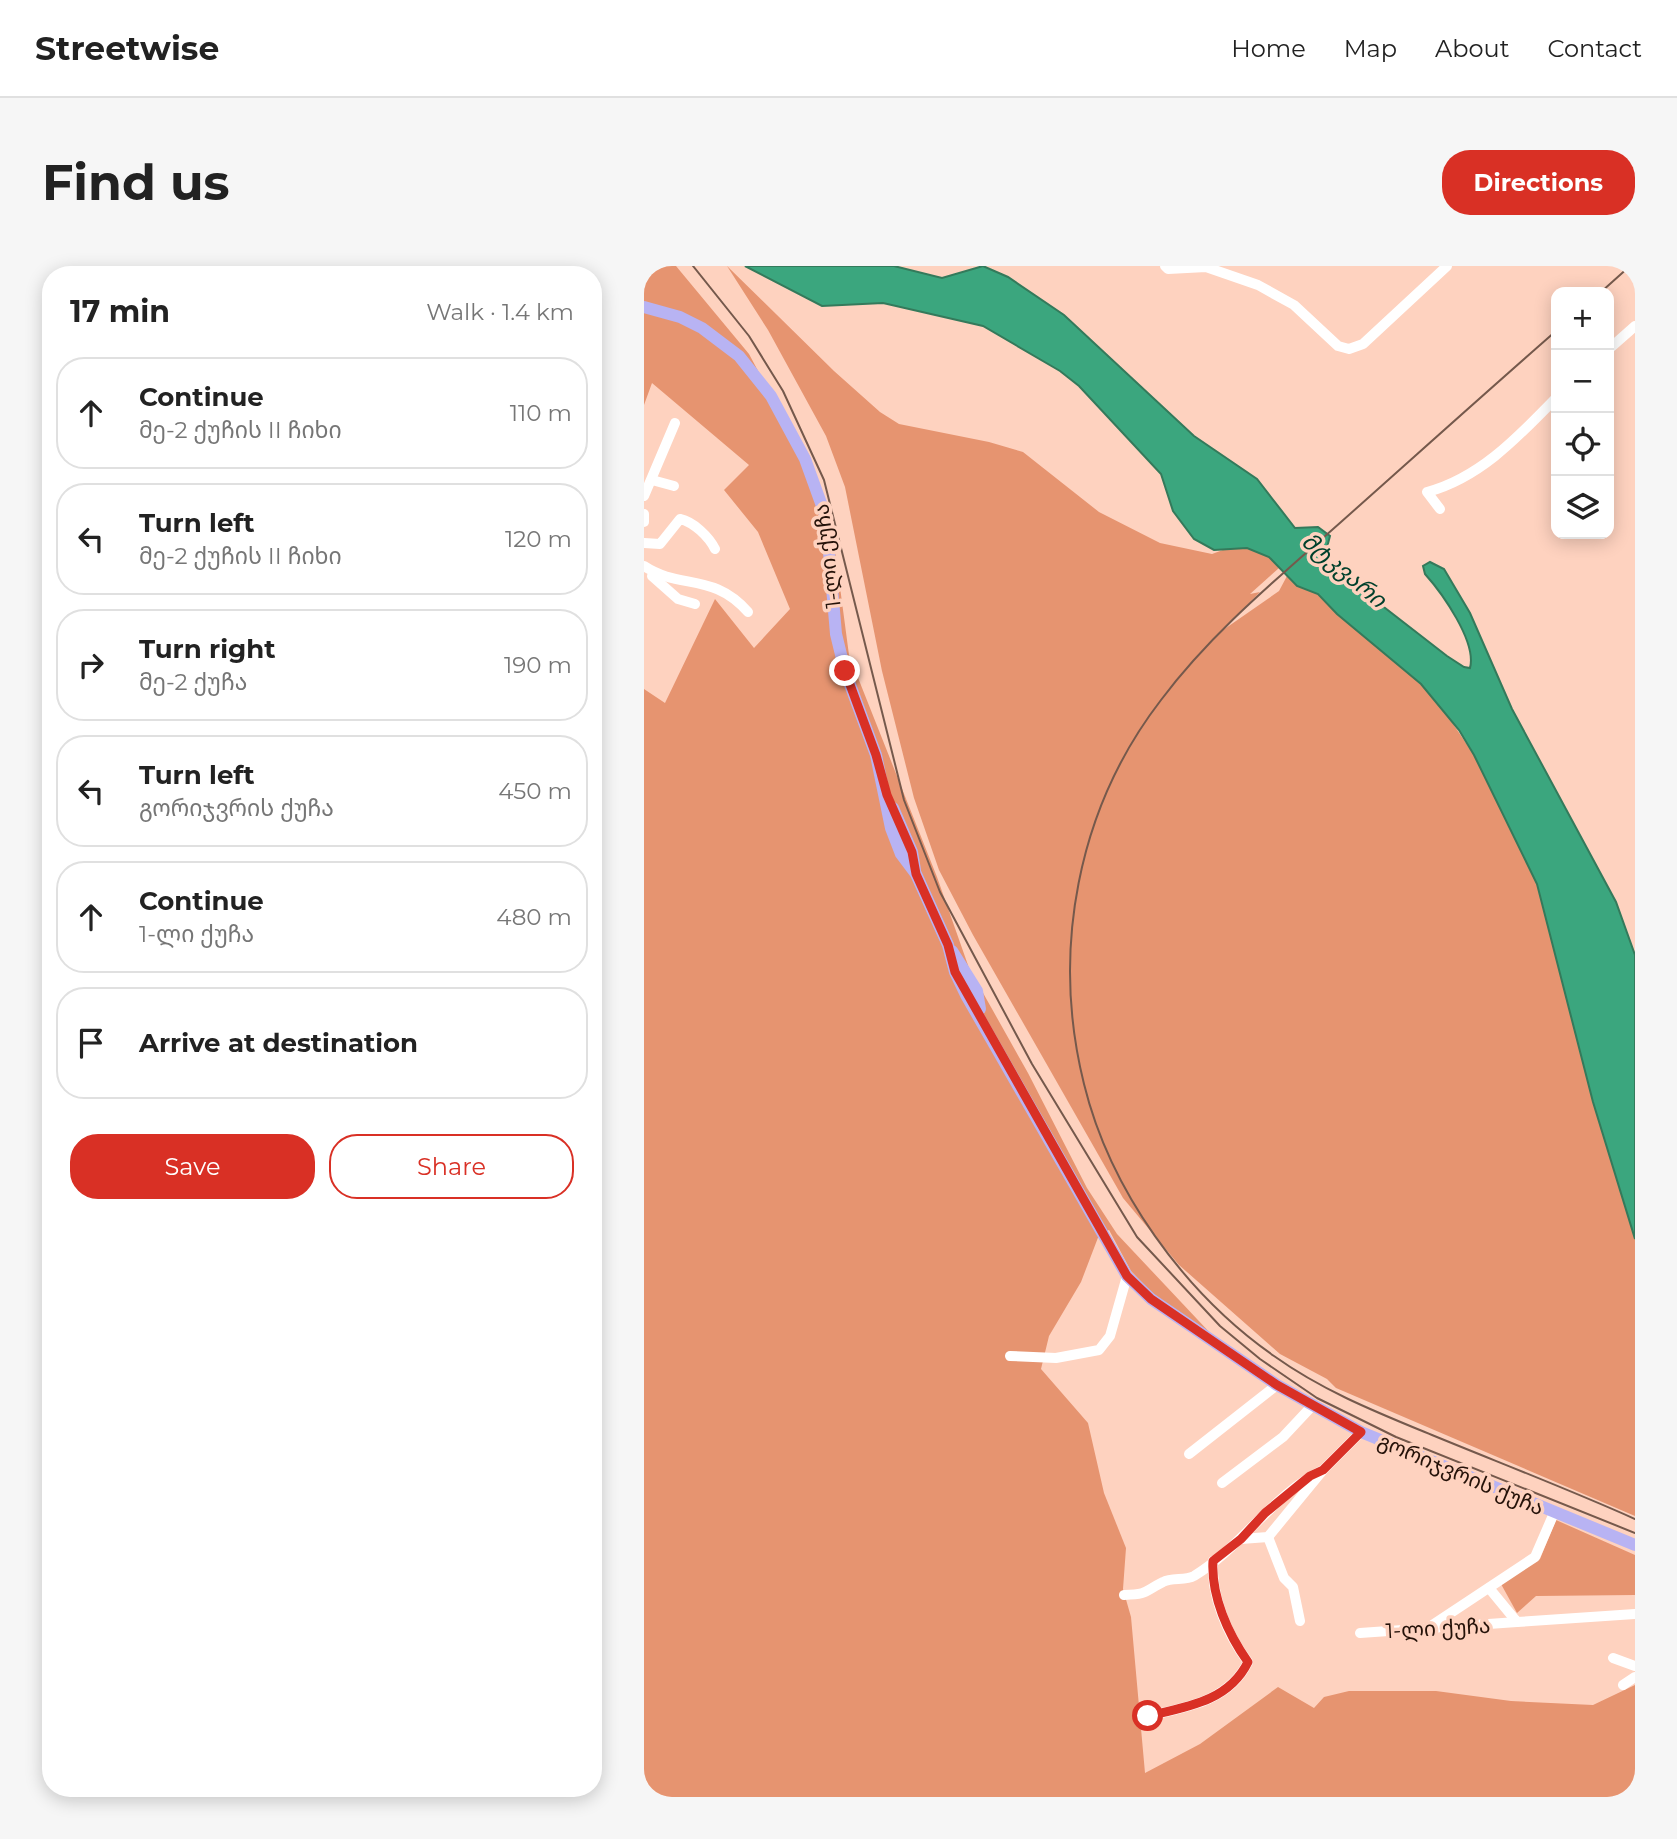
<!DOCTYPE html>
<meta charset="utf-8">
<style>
:root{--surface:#fff;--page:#f6f6f6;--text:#222;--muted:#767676;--line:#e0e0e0;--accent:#d93025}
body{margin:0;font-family:Montserrat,"Noto Sans Georgian",sans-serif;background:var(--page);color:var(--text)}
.controls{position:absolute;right:21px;top:21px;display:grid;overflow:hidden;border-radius:14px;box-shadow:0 4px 18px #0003}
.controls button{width:63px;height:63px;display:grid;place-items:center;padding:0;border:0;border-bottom:2px solid var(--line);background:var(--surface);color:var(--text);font:35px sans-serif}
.stop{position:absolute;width:21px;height:21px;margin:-16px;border:5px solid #d93025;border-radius:50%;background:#fff}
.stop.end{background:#d93025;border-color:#fff;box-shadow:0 2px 7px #0008}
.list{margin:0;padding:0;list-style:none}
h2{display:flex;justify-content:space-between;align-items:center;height:91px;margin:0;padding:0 28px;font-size:30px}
h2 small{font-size:23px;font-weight:400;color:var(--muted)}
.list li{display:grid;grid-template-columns:46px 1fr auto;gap:21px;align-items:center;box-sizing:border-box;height:112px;margin:0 14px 14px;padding:0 14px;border:2px solid var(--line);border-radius:28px}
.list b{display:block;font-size:26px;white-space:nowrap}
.list p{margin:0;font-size:23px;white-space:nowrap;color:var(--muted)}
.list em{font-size:23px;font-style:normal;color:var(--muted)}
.actions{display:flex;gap:14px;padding:21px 28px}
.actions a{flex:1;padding:16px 0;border:2px solid var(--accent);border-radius:28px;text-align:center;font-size:24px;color:var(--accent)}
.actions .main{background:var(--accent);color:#fff}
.icon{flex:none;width:38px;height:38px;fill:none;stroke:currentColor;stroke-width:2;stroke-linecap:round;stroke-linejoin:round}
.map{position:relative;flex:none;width:991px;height:1531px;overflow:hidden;border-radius:28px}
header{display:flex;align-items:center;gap:42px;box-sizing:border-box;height:98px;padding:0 35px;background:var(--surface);border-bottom:2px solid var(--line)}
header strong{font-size:33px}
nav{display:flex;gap:38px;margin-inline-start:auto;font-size:24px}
.intro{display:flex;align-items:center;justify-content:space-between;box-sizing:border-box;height:168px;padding:0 42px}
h1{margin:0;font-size:49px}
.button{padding:18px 32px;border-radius:28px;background:var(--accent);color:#fff;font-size:24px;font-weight:700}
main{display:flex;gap:42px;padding:0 42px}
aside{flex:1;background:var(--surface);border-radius:28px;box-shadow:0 4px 18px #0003}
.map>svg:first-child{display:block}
</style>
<header>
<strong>Streetwise</strong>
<nav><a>Home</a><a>Map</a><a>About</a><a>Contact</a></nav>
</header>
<div class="intro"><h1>Find us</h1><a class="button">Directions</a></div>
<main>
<aside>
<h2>17 min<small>Walk · 1.4 km</small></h2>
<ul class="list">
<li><svg class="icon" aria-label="ahead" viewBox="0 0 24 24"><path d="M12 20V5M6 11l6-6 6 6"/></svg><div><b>Continue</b><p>მე-2 ქუჩის II ჩიხი</p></div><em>110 m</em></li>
<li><svg class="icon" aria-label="left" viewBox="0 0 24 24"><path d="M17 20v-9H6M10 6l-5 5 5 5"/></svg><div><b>Turn left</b><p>მე-2 ქუჩის II ჩიხი</p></div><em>120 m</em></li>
<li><svg class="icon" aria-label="right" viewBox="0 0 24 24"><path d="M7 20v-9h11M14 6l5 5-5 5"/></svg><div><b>Turn right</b><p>მე-2 ქუჩა</p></div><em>190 m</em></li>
<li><svg class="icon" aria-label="left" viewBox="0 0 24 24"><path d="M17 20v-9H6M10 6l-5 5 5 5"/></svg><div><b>Turn left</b><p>გორიჯვრის ქუჩა</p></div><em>450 m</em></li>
<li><svg class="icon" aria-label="ahead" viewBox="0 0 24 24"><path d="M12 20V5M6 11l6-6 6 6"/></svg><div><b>Continue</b><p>1-ლი ქუჩა</p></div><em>480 m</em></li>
<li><svg class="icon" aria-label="arrive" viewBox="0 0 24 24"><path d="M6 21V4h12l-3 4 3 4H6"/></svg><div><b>Arrive at destination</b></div></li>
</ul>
<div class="actions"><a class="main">Save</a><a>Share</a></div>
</aside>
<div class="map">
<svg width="991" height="1531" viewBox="0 0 991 1531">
<rect width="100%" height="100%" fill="#fed2bf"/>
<g fill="#e69470">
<path d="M 0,0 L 32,0 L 105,88 L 177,222 L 192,291 L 205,389 L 293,611 L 325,702 L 384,807 L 443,922 L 473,968 L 569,1070 L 512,1031 L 487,1005 L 465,964 L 455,969 L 437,1016 L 405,1070 L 397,1103 L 444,1157 L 460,1227 L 482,1282 L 479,1323 L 487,1351 L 501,1507 L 556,1478 L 634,1421 L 670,1442 L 680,1431 L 705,1425 L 792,1425 L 867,1435 L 949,1439 L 991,1419 L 991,1531 L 0,1531 L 0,423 L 21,437 L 71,333 L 110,382 L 146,343 L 114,266 L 80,224 L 105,199 L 8,117 L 0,139 Z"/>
<path d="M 83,0 L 190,105 L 236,146 L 255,158 L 345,176 L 379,186 L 455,246 L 516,277 L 568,288 L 587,281 L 610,283 L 625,291 L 635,302 L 606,328 L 616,326 L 579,364 L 635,325 L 643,310 L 655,321 L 674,328 L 693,348 L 777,418 L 799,443 L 830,489 L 893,618 L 949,836 L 991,973 L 991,1250 L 692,1122 L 683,1113 L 636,1088 L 535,999 L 479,932 L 329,669 L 295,604 L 270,532 L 238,405 L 201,221 L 182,170 L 124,64 Z"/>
<path d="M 912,1254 L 991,1289 L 991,1329 L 892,1330 L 873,1347 L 857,1318 L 896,1293 Z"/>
</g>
<path fill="#3ba67e" stroke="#347a5b" stroke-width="2" d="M 101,0 L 250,0 L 298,12 L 339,0 L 364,11 L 420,49 L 550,170 L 613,213 L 651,262 L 674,261 L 686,270 L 681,289 L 687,300 L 803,390 L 820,401 L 826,402 C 833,376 798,327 781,308 L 779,300 L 786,296 L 800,303 L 826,347 L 868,443 L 972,636 L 991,689 L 991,973 L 949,836 L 893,618 L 830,489 L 815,464 L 777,418 L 693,348 L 674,328 L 653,320 L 625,291 L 603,282 L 570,284 L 550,273 L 529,245 L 517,208 L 435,120 L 416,105 L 339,60 L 239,37 L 178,40 Z"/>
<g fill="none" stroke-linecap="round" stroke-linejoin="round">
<g stroke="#fff" stroke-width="10">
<path d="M 521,0 L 524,3 L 562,1 L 614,19 L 650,39 L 694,80 L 705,83 L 719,78 L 803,0"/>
<path d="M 965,83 L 991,60"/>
<path d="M 8,214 L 30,220"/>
<path d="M 0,230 L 31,157"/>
<path d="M 796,243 L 783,226 C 836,212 875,170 912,132"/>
<path d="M 0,248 L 0,256"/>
<path d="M 0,277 L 16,278 L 36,253 C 50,256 65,271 71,283"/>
<path d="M 0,300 C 36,324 69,306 104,346"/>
<path d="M 8,310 L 34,333 L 51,338"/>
<path d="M 366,1090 L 412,1092 L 455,1084 L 466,1070 L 483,1010"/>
<path d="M 545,1188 L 633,1119"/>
<path d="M 578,1217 L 639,1171 L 668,1140"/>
<path d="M 624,1271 L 640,1312 L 649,1321 L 656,1355"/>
<path d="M 597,1273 L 624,1271 L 679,1204 L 717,1166"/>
<path d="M 845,1322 L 873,1356 L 991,1348"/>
<path d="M 480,1329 C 505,1328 499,1326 519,1316 C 528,1311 541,1315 550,1310 C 598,1281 629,1228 679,1204"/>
<path d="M 787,1360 L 891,1291 L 910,1247"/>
<path d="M 716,1367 L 873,1356"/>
<path d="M 969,1392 L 991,1400"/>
<path d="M 979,1419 L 991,1411"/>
<path d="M 504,1450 C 543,1441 585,1435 604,1396 C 583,1368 567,1330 569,1295"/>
</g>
<g stroke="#b8b3f3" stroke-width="12">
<path d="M 0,41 L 36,51 L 58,62 L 95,90 L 127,130 L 161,193 L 182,251 L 192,368 L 201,405 L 232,489 L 247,562 L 257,588 L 272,608 L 304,679 L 311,706 L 322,729 L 483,1010 L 507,1033 L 633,1119 L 717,1166 L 991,1279"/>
<path d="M 249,542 L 268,586 L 271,604"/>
<path d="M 308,685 L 333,725 L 336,743"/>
</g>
<g stroke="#75594c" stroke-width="2">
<path d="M 49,0 L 105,70 L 139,125 L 180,214 L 260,534 L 296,626 L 388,798 L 493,971 L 576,1060 L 616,1093 L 673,1132 L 752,1171 L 991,1267"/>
<path d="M 957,26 L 986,0"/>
<path d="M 912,65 C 840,128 769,192 697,256 C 634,312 568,366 517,434 C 433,543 407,685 440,818 C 466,924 540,1027 630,1090 C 679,1125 732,1146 788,1169 C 856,1197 924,1223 991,1253"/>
</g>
</g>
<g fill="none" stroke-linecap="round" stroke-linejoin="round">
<path stroke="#d93025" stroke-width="9" d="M 201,405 L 232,489 L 243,529 L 268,586 L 272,608 L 304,679 L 311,706 L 483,1010 L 507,1033 L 633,1119 L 717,1166 L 679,1204 L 666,1210 L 621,1247 L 597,1273 L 569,1295 C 567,1330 584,1368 604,1396 C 585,1435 543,1441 504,1450"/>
</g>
<g text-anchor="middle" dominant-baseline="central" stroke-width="7" stroke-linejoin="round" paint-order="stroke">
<g font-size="21" fill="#251209" stroke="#fed2bf">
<text transform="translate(183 290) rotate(-97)">1-ლი ქუჩა</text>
<text transform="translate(817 1208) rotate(23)">გორიჯვრის ქუჩა</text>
<text transform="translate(794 1362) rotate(-3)">1-ლი ქუჩა</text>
</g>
<g font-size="23" font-style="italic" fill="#00402c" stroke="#fed2bf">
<text transform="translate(700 304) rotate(40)">მტკვარი</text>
</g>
</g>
</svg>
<div class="controls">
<button>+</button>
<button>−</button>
<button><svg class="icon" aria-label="locate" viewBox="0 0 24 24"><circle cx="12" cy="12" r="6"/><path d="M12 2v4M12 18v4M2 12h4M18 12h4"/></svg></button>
<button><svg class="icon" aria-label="layers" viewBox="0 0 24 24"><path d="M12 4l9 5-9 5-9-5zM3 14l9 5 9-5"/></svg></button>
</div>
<div class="stop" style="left:504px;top:1450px"></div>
<div class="stop end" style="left:201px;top:405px"></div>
</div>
</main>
